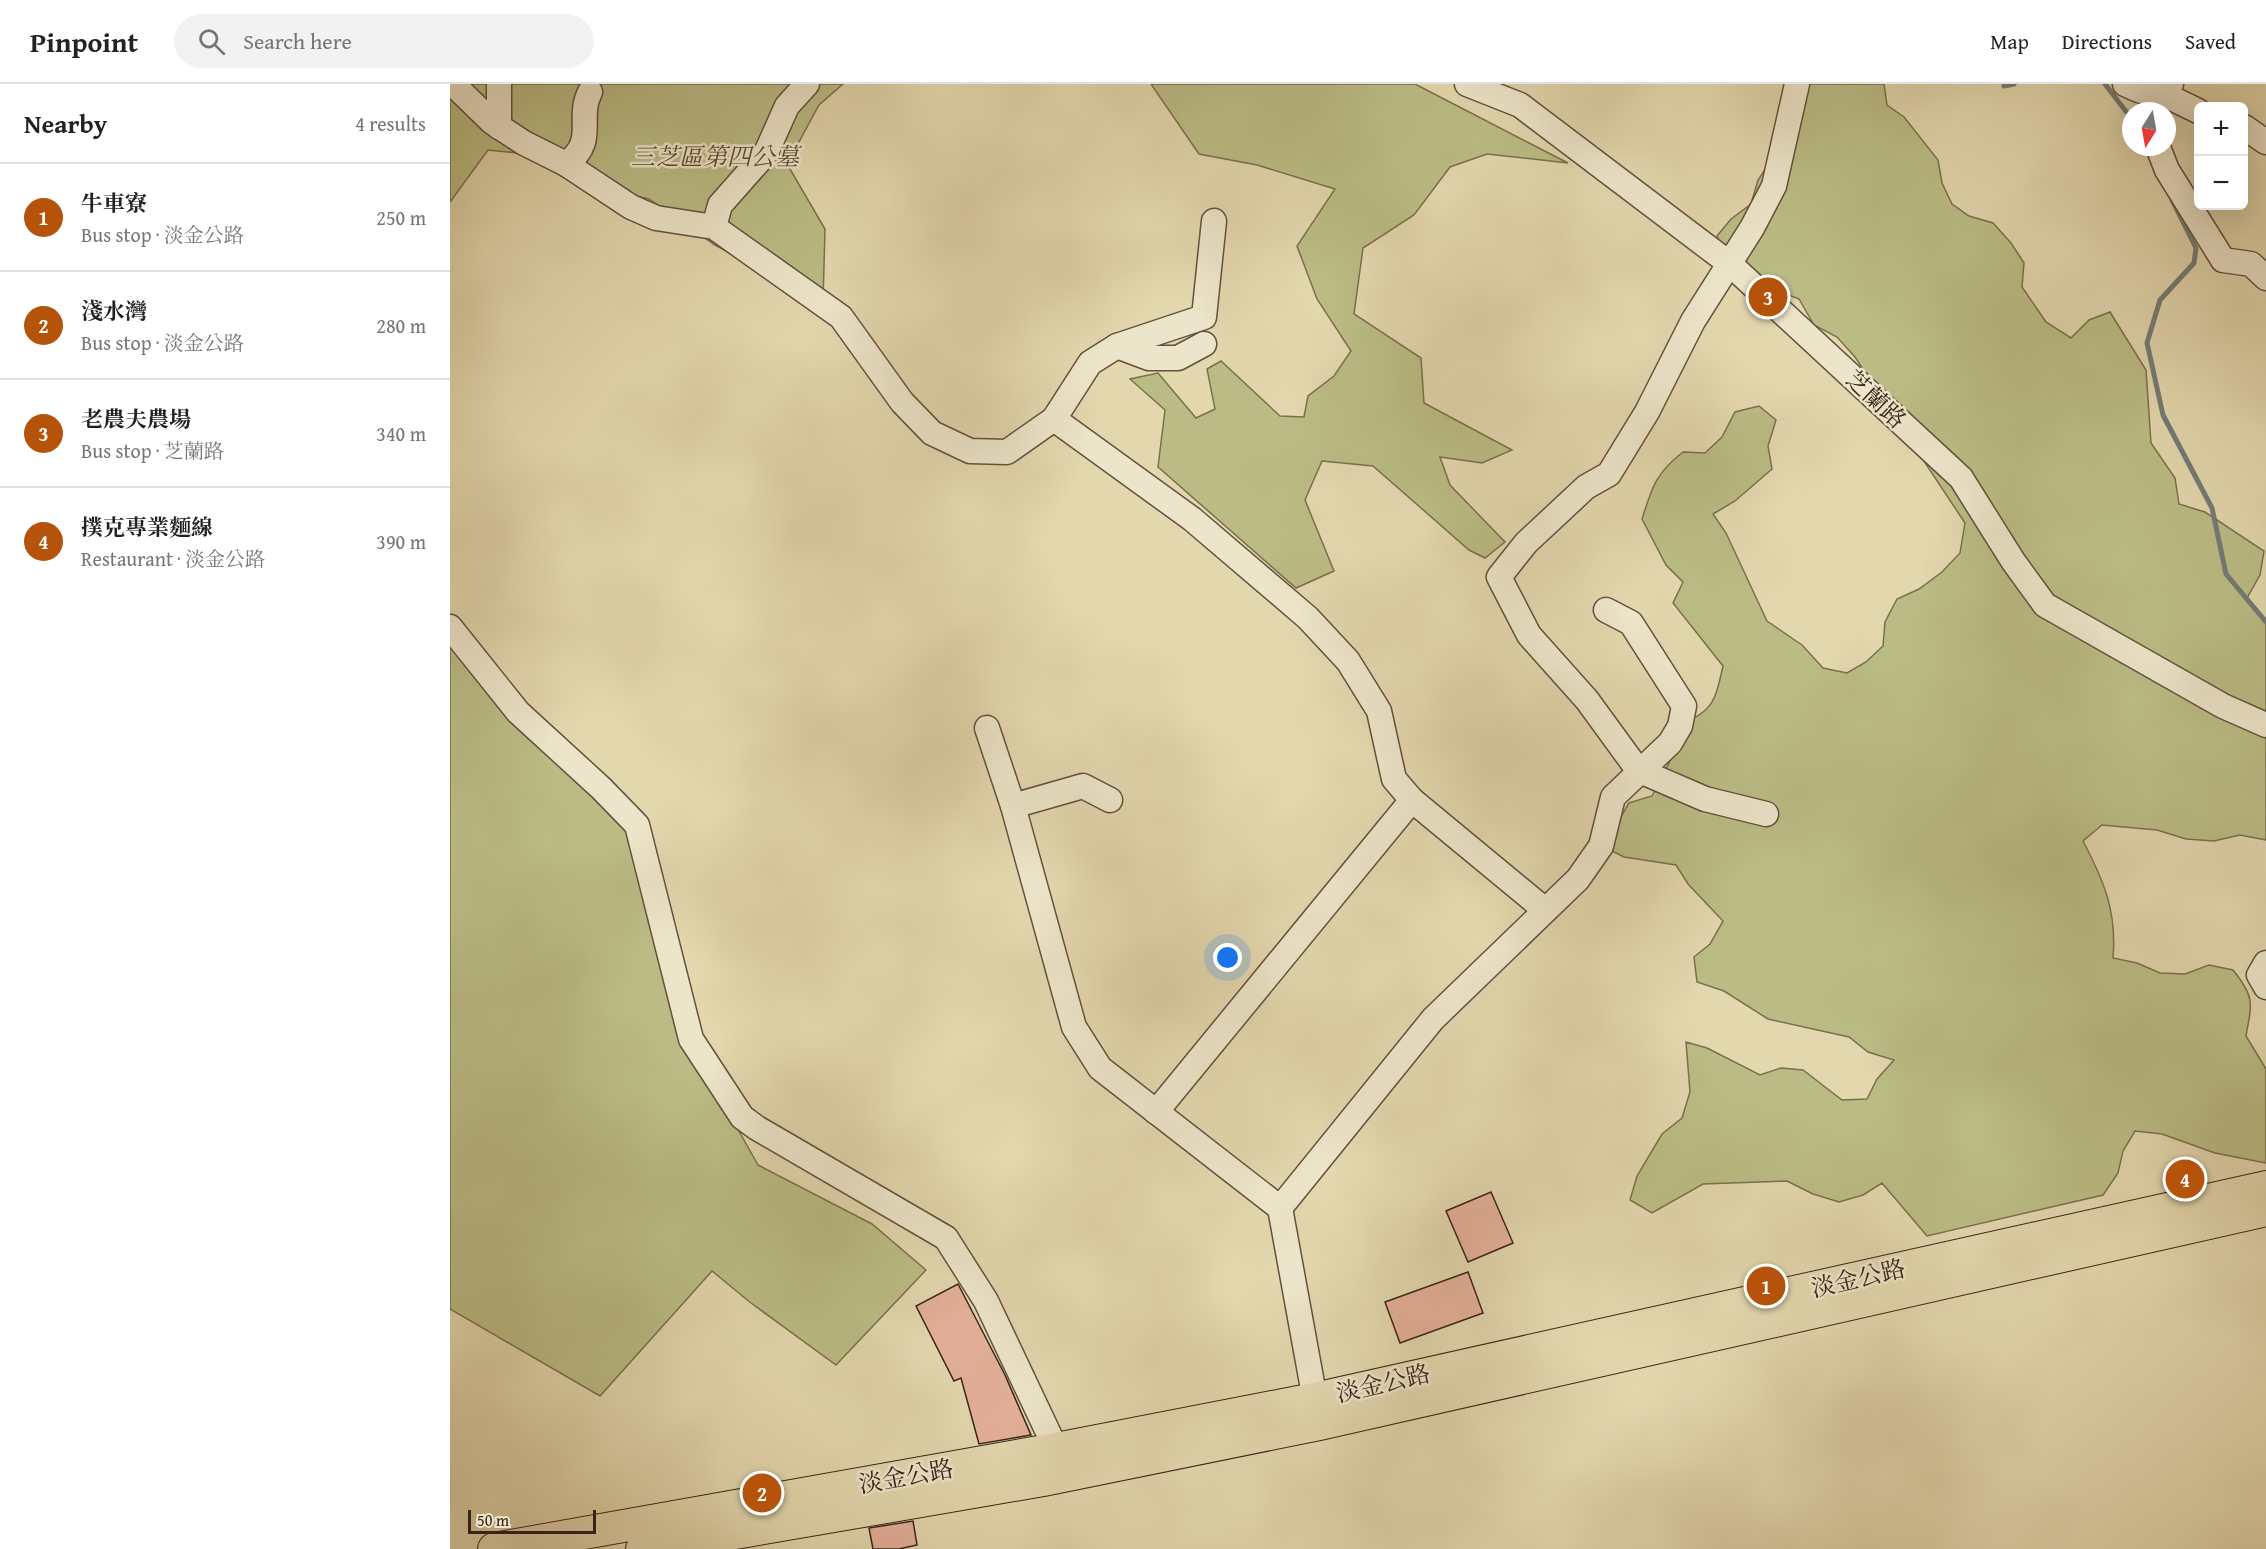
<!DOCTYPE html>
<meta charset="utf-8">
<style>
:root{--surface:#fff;--page:#f2f2f2;--text:#222;--muted:#767676;--line:#e0e0e0;--accent:#b45309}
body{margin:0;font-family:"Gentium Book Plus","Noto Serif TC",serif;background:var(--page);color:var(--text)}
.controls{position:absolute;right:18px;top:18px;display:grid;overflow:hidden;border-radius:9px;box-shadow:0 6px 24px #0002}
.controls button{width:54px;height:54px;display:grid;place-items:center;padding:0;border:0;border-bottom:2px solid var(--line);background:var(--surface);color:var(--text);font:30px sans-serif}
.compass{position:absolute;left:1672px;top:18px;width:54px;height:54px;border-radius:50%;background:var(--surface);box-shadow:0 6px 24px #0002;rotate:191deg}
.scale{position:absolute;left:18px;bottom:15px;width:128px;box-sizing:border-box;padding-left:6px;border:3px solid #382418;border-top:0;font-size:16px;line-height:21px;white-space:nowrap;color:#382418;-webkit-text-stroke:4px #ede5ca;paint-order:stroke}
.you{position:absolute;left:778px;top:874px;width:21px;height:21px;margin:-15px;border:4px solid #fff;border-radius:50%;background:#1a73e8;box-shadow:0 0 0 9px #1a73e833}
.badge{display:grid;place-items:center;width:39px;height:39px;border-radius:50%;background:var(--accent);color:#fff;font-size:20px;font-weight:700}
.pin{position:absolute;translate:-50% -50%;border:3px solid #fff;box-shadow:0 2px 6px #0006}
.list{margin:0;padding:0;list-style:none}
h2{display:flex;justify-content:space-between;align-items:center;height:78px;margin:0;padding:0 24px;font-size:26px}
h2 small{font-size:20px;font-weight:400;color:var(--muted)}
.list li{display:grid;grid-template-columns:39px 1fr auto;gap:18px;align-items:center;box-sizing:border-box;height:108px;padding:0 24px;border-top:2px solid var(--line)}
.list b{display:block;font-size:22px;white-space:nowrap}
.list p{margin:0;font-size:20px;white-space:nowrap;color:var(--muted)}
.list em{font-size:20px;font-style:normal;color:var(--muted)}
.icon{flex:none;width:33px;height:33px;fill:none;stroke:currentColor;stroke-width:2;stroke-linecap:round;stroke-linejoin:round}
.map{position:relative;flex:none;width:1816px;height:1465px;overflow:hidden}
header{display:flex;align-items:center;gap:36px;box-sizing:border-box;height:84px;padding:0 30px;background:var(--surface);border-bottom:2px solid var(--line)}
header strong{font-size:28px}
nav{display:flex;gap:33px;margin-inline-start:auto;font-size:21px}
.search{width:420px;height:54px;background:var(--page);display:flex;align-items:center;gap:15px;box-sizing:border-box;padding:0 21px;border-radius:33px;color:var(--muted);font-size:22px}
main{display:flex}
aside{flex:1;background:var(--surface)}
.map>svg:first-child{display:block}
</style>
<header>
<strong>Pinpoint</strong>
<div class="search"><svg class="icon" aria-label="search" viewBox="0 0 24 24"><circle cx="10" cy="10" r="6"/><path d="M15 15l6 6"/></svg>Search here</div>
<nav><a>Map</a><a>Directions</a><a>Saved</a></nav>
</header>
<main>
<aside>
<h2>Nearby<small>4 results</small></h2>
<ul class="list">
<li><span class="badge">1</span><div><b>牛車寮</b><p>Bus stop · 淡金公路</p></div><em>250 m</em></li>
<li><span class="badge">2</span><div><b>淺水灣</b><p>Bus stop · 淡金公路</p></div><em>280 m</em></li>
<li><span class="badge">3</span><div><b>老農夫農場</b><p>Bus stop · 芝蘭路</p></div><em>340 m</em></li>
<li><span class="badge">4</span><div><b>撲克專業麵線</b><p>Restaurant · 淡金公路</p></div><em>390 m</em></li>
</ul>
</aside>
<div class="map">
<svg width="1816" height="1465" viewBox="0 0 1816 1465">
<rect width="100%" height="100%" fill="#e3d7ae"/>
<filter id="stains"><feTurbulence type="fractalNoise" baseFrequency=".00333" numOctaves="4"/><feColorMatrix values="0 0 0 0 .2 0 0 0 0 .09 0 0 0 0 .02 0 0 0 .5 -.17"/></filter>
<radialGradient id="worn" r=".72"><stop offset=".6" stop-color="#630" stop-opacity="0"/><stop offset="1" stop-color="#630" stop-opacity=".3"/></radialGradient>
<g fill="#bbbc85" stroke="#7a704e" stroke-width="1.5">
<path d="M 0,0 L 393,0 L 369,21 L 337,80 L 375,145 L 373,219 L 265,161 L 199,115 L 119,96 L 87,71 L 38,66 L 0,118 Z"/>
<path d="M 701,0 L 965,0 L 1118,79 L 1037,70 L 1000,83 L 964,131 L 913,164 L 904,230 L 971,274 L 974,319 L 1062,366 L 1032,379 L 990,373 L 1000,401 L 1055,458 L 1035,474 L 1019,466 L 923,382 L 872,377 L 855,416 L 884,487 L 846,504 L 708,383 L 715,326 L 680,295 L 708,289 L 746,334 L 765,325 L 757,285 L 771,277 L 830,332 L 854,333 L 858,312 L 884,292 L 901,267 L 867,215 L 847,162 L 885,105 L 807,81 L 749,70 Z"/>
<path d="M 1340,0 L 1434,0 L 1437,21 L 1454,33 L 1488,76 L 1492,99 L 1502,120 L 1519,132 L 1543,139 L 1561,159 L 1574,179 L 1572,203 L 1596,238 L 1621,254 L 1639,236 L 1660,228 L 1696,286 L 1701,359 L 1725,394 L 1729,420 L 1755,428 L 1814,467 L 1810,491 L 1797,514 L 1816,539 L 1816,756 L 1790,751 L 1764,757 L 1736,755 L 1707,746 L 1652,741 L 1633,757 C 1654,797 1667,828 1663,874 L 1687,879 L 1710,889 L 1735,890 L 1759,881 L 1783,886 C 1805,913 1802,919 1796,952 L 1816,985 L 1816,1079 L 1765,1069 L 1712,1050 L 1685,1047 L 1673,1067 L 1668,1089 L 1653,1111 L 1477,1152 L 1432,1099 L 1413,1111 L 1389,1118 L 1363,1110 L 1337,1097 L 1253,1100 L 1202,1129 L 1180,1116 L 1187,1092 L 1212,1050 L 1232,1034 L 1240,1008 L 1236,958 L 1257,964 L 1310,991 L 1331,984 L 1353,986 L 1392,1016 L 1417,1015 L 1427,995 L 1444,976 L 1418,968 L 1399,953 L 1318,935 L 1274,907 L 1247,898 L 1244,873 L 1260,860 L 1273,837 L 1238,800 L 1226,781 L 1174,773 L 1146,759 L 1166,741 L 1179,719 L 1202,712 L 1225,667 L 1227,642 C 1263,628 1265,618 1273,582 L 1223,519 L 1233,498 L 1216,481 L 1192,435 C 1202,403 1206,389 1233,368 L 1255,369 L 1272,353 L 1285,328 L 1309,322 L 1326,336 L 1318,362 L 1322,385 L 1285,417 L 1263,430 L 1276,449 L 1317,537 L 1352,561 L 1373,584 L 1397,589 L 1416,578 L 1433,562 L 1435,538 L 1447,515 L 1469,505 L 1492,488 L 1510,469 L 1515,439 L 1405,273 L 1387,253 L 1364,241 L 1349,215 L 1321,204 L 1273,178 L 1267,152 L 1281,135 L 1301,120 L 1308,96 L 1323,74 Z"/>
<path d="M 0,558 L 173,735 L 248,974 L 308,1081 L 422,1140 L 476,1186 L 386,1281 L 301,1219 L 262,1187 L 150,1312 L 0,1225 Z"/>
</g>
<g fill="none" stroke-linecap="round" stroke-linejoin="round">
<g stroke="#737c77" stroke-width="5">
<path d="M 1655,0 L 1681,34"/>
<path d="M 1554,2 L 1564,0"/>
<path d="M 1722,116 L 1746,164 L 1744,179 L 1710,216 L 1697,259 L 1713,331 L 1762,424 L 1776,490 L 1816,538"/>
</g>
</g>
<g fill="#e4b099" stroke="#382418" stroke-width="1.5">
<path d="M 1041,1108 L 1063,1159 L 1018,1178 L 996,1127 Z"/>
<path d="M 1018,1188 L 1033,1229 L 950,1259 L 935,1218 Z"/>
<path d="M 508,1200 L 555,1291 L 581,1351 L 529,1360 L 511,1294 L 504,1297 L 466,1222 Z"/>
<path d="M 463,1437 L 467,1461 L 449,1465 L 423,1465 L 419,1444 Z"/>
</g>
<g fill="none" stroke-linecap="round" stroke-linejoin="round">
<defs>
<g id="minor">
<path d="M 3,0 L 42,38 L 74,59 L 116,80 L 181,123 L 206,134 L 264,143 L 391,233 L 452,318 L 482,349 L 520,367 L 557,368 L 604,335"/>
<path d="M 1017,0 L 1070,21 L 1280,180 L 1511,394 L 1563,477 L 1595,521 L 1773,622 L 1816,641"/>
<path d="M 1675,0 C 1693,9 1705,14 1721,0"/>
<path d="M 1711,9 L 1748,27"/>
<path d="M 49,43 L 49,0"/>
<path d="M 1794,43 L 1816,58"/>
<path d="M 1708,63 L 1717,86 L 1773,176 L 1801,180 L 1816,194"/>
<path d="M 116,80 C 148,57 126,35 140,8"/>
<path d="M 764,137 L 754,233 L 667,262 L 640,279 L 604,335 L 742,435 L 858,534 L 898,577 L 929,627 L 944,695 L 962,716 L 1095,826"/>
<path d="M 264,143 L 270,121 L 316,69 L 337,22 L 357,0"/>
<path d="M 667,262 L 699,274 L 728,274 L 754,260"/>
<path d="M 0,543 L 68,628 L 151,704 L 187,741 L 241,955 L 292,1033 L 307,1044 L 496,1154 L 536,1217 L 606,1365 L 610,1380"/>
<path d="M 537,644 L 563,722 L 624,943 L 650,984 L 830,1124"/>
<path d="M 563,722 L 633,702 L 660,716"/>
<path d="M 1316,730 L 1255,715 L 1188,686 L 1137,616 L 1079,551 L 1049,493 L 1076,459 L 1136,403 L 1159,390 L 1197,328 L 1243,237 L 1302,144 L 1324,102 L 1347,0"/>
<path d="M 1816,879 L 1809,891 L 1816,903"/>
<path d="M 706,1028 L 962,716"/>
<path d="M 868,1332 L 830,1124 L 983,935 L 1128,795 L 1151,762 L 1163,713 L 1220,659 L 1230,642 L 1234,622 L 1181,539 L 1156,526"/>
</g>
<g id="major">
<path d="M 44,1465 L 606,1365 L 864,1315 L 1816,1103"/>
<path d="M 192,1465 L 593,1396 L 869,1340 L 1816,1126"/>
</g>
</defs>
<use href="#minor" stroke="#63513e" stroke-width="27"/>
<use href="#major" stroke="#382418" stroke-width="34"/>
<use href="#minor" stroke="#ede5ca" stroke-width="24"/>
<use href="#major" stroke="#e3d7ae" stroke-width="32"/>
</g>
<g text-anchor="middle" dominant-baseline="central" stroke-width="5" stroke-linejoin="round" paint-order="stroke">
<g font-size="24" font-style="italic" fill="#594a33" stroke="#ede5ca">
<text x="265" y="72">三芝區第四公墓</text>
</g>
<g font-size="24" fill="#382418" stroke="#ede5ca">
<text transform="translate(1426 315) rotate(43)">芝蘭路</text>
<text transform="translate(1408 1194) rotate(-13)">淡金公路</text>
<text transform="translate(933 1299) rotate(-13)">淡金公路</text>
<text transform="translate(456 1392) rotate(-10)">淡金公路</text>
</g>
</g>
<rect width="100%" height="100%" filter="url(#stains)"/>
<rect width="100%" height="100%" fill="url(#worn)"/>
</svg>
<div class="controls">
<button>+</button>
<button>−</button>
</div>
<svg class="compass" viewBox="-18 -18 36 36"><path d="M0-13l5 13h-10z" fill="#e53935"/><path d="M0 13l5-13h-10z" fill="#767676"/></svg>
<div class="scale">50 m</div>
<div class="you"></div>
<div class="pin badge" style="left:1316px;top:1202px">1</div>
<div class="pin badge" style="left:312px;top:1409px">2</div>
<div class="pin badge" style="left:1318px;top:213px">3</div>
<div class="pin badge" style="left:1735px;top:1095px">4</div>
</div>
</main>
